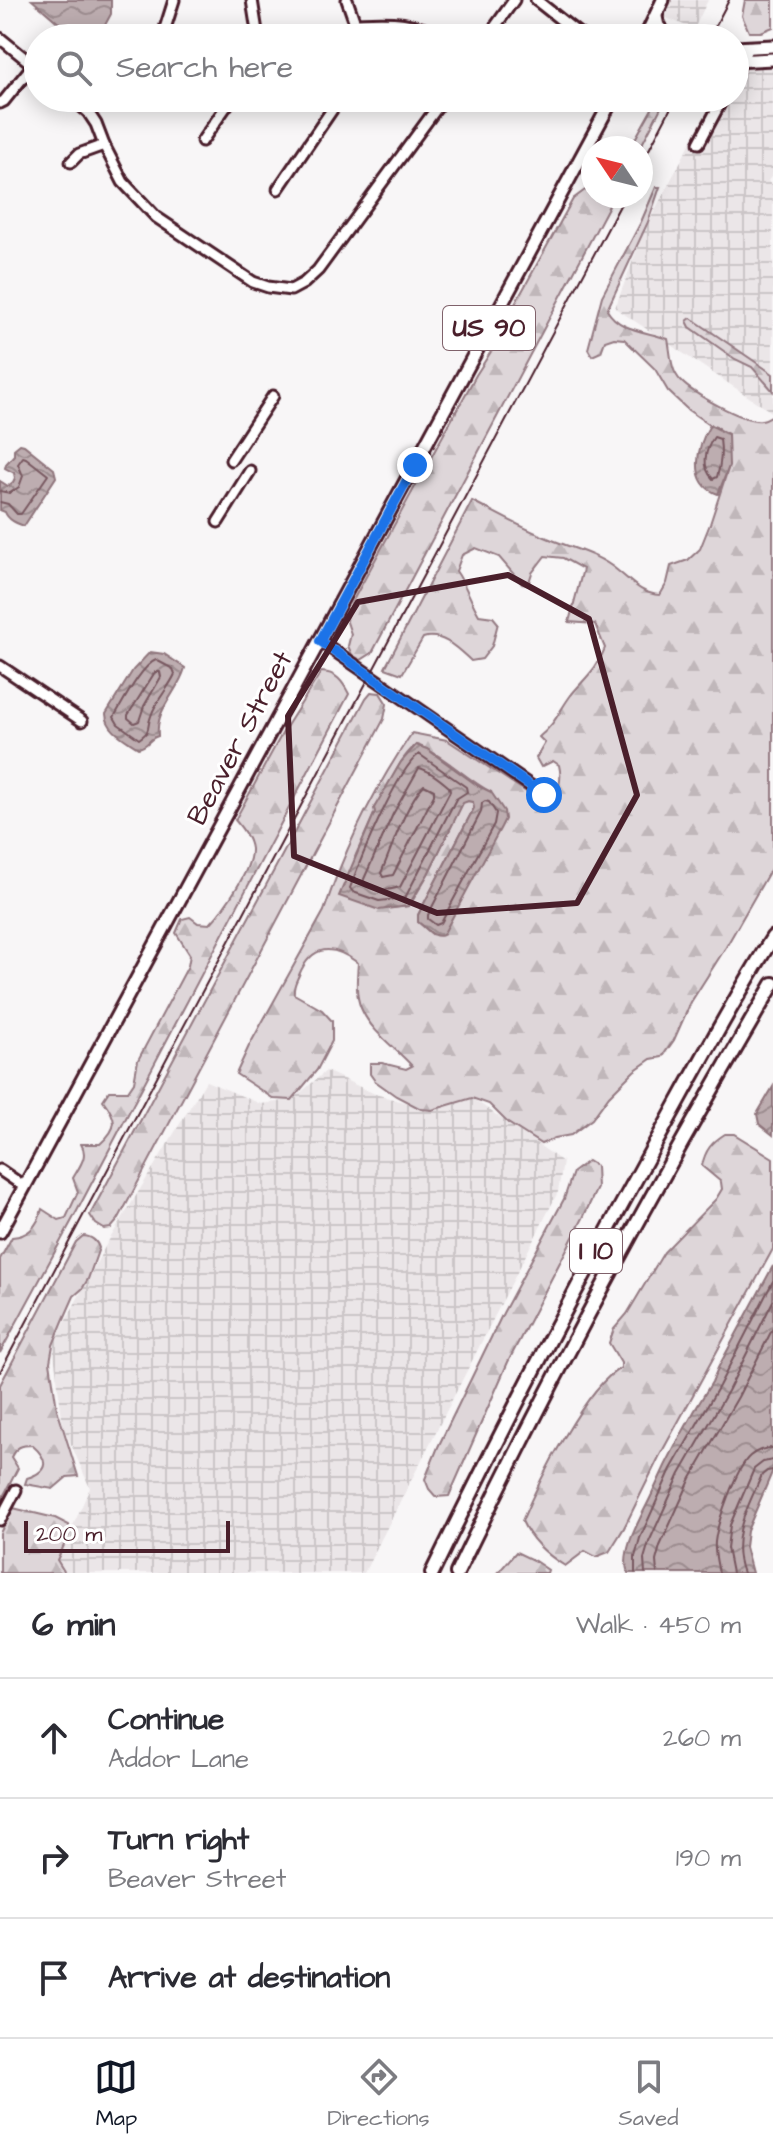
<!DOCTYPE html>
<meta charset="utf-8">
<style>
:root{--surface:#fff;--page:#f2f2f3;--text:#2b2b33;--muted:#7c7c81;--line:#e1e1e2;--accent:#111827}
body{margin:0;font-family:"Architects Daughter",sans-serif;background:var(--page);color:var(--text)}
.compass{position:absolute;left:581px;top:136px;width:72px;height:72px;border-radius:50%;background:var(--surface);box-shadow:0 4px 20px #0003;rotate:305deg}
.scale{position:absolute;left:24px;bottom:20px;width:206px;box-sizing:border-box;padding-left:8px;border:4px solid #4a1f2b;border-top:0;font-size:22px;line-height:28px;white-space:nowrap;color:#4a1f2b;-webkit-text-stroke:6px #fff;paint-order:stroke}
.stop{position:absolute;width:24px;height:24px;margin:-18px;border:6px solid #1a73e8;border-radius:50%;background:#fff}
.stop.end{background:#1a73e8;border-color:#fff;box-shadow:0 2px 8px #0008}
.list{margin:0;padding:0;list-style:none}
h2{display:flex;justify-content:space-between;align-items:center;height:104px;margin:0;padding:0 32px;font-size:34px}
h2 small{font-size:26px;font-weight:400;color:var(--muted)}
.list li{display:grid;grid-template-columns:52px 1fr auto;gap:24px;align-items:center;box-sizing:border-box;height:120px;padding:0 32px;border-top:2px solid var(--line)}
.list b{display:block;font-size:30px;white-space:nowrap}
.list p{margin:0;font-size:26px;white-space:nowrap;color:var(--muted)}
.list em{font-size:26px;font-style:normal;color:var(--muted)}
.icon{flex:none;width:44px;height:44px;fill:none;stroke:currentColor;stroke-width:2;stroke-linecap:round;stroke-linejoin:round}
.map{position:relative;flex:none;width:773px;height:1573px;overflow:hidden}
.search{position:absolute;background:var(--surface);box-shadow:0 4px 20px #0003;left:24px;right:24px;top:24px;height:88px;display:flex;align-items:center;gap:20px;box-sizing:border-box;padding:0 28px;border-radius:44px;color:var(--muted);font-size:30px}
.sheet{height:464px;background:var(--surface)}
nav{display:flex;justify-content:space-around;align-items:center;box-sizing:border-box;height:112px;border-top:2px solid var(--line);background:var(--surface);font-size:22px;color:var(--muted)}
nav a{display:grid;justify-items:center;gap:4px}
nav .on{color:var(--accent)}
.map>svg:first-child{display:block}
</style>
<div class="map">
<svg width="773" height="1573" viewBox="0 0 773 1573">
<defs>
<pattern id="industrial-grid" width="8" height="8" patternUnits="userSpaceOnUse" patternTransform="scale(2)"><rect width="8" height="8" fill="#ebe6e8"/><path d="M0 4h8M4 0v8" fill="none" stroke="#cbc5c7"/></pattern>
<pattern id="forest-firs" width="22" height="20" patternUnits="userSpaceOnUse" patternTransform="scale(2)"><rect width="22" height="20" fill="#ded6d9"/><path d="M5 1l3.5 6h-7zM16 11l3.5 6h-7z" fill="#c0b7ba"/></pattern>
<pattern id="water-waves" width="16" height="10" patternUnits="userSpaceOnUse" patternTransform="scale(2)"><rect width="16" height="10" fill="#bdadb0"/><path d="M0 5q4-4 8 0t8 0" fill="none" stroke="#9c8c8f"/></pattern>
</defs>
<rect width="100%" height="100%" fill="#f8f6f7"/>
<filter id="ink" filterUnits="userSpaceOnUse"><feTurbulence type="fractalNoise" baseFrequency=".0125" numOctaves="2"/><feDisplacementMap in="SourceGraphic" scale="16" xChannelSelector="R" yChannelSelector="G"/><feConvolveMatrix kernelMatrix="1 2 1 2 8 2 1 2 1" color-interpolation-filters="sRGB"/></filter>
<g filter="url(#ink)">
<g fill="url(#industrial-grid)">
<path d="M 671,0 L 708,0 L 694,29 L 664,17 Z"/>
<path d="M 773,66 L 773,174 L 768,181 L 773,185 L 773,413 L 615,308 L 644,231 L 714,98 L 735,98 L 735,67 Z"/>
<path d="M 326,1071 L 375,1094 L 432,1110 L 472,1098 L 563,1162 L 558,1192 L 364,1573 L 65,1573 L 57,1561 L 90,1488 L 63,1426 L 53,1345 L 106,1245 L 206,1081 L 261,1104 L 292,1100 Z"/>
</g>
<g fill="url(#forest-firs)" stroke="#947a82" stroke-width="2" fill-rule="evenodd">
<path d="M 745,0 L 773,0 L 773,27 L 761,32 L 749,32 L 742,16 Z"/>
<path d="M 658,98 L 666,98 L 640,148 L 630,148 Z"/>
<path d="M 656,187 L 660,187 L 648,222 L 607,310 C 619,331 646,331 668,339 C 671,353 670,370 681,381 C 692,393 745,423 761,420 C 765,420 769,417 773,415 L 773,865 L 726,947 L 691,1002 L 674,1040 L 662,1057 L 651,1059 L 634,1071 L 609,1096 L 592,1119 L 571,1135 L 555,1138 L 541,1144 L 508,1123 L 489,1104 L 472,1098 L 432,1110 L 421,1109 L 396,1096 L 375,1081 L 370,1074 L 370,1063 L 382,1063 L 406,1069 L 412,1066 C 396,1048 371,1032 361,1008 C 355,994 357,977 358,963 C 333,944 312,944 299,975 C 296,982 293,986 294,994 L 322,1010 L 332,1021 L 332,1041 L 317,1070 L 292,1100 L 274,1099 L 236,1074 L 249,1046 L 324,911 C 345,848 375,787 412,733 L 447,740 L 528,793 L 543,806 L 549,805 C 558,790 563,782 559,765 L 553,761 L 541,767 L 536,758 L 545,743 L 539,737 C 556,723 559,711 571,695 C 584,679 598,668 605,648 L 595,624 L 569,622 L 583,569 L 563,558 L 545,556 L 532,573 L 528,585 L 522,584 L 499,557 L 476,548 L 462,555 L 456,571 C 466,585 470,600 479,615 L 493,617 L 498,623 L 492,646 L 482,659 L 471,661 C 458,649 442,632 423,638 L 402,674 L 385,668 L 472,501 C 496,513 520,527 545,537 C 570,548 597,553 618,571 C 632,582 641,594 660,595 L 667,583 L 671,566 L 688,560 L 700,549 L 710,524 L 729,466 L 719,428 L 710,425 L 688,410 L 668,391 L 655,369 L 624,339 L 614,338 L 605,341 L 601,352 L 592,356 L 588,349 L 602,296 L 641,222 ZM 416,745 C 444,754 465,779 491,792 L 432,934 L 418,922 L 418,915 L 474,808 L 473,802 L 468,801 L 463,802 L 428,874 L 413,900 L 408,906 L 383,909 L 355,857 L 375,812 L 374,808 C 390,789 396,761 416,745 Z"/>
<path d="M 585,190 L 593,192 L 593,196 L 614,196 L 372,653 L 361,660 L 352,655 L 348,646 L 351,634 L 346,619 L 351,604 L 476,375 L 492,350 L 509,315 L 573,199 Z"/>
<path d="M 691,318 L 773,374 L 773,391 L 752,367 L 735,359 L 690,327 L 687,321 Z"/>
<path d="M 321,672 C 336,672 343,682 349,694 L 77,1211 L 0,1353 L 0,1259 L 12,1237 C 29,1236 38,1225 42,1209 L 59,1220 L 66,1218 L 78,1192 L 73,1178 C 79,1167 89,1156 81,1144 L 100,1144 C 119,1127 117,1119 103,1100 L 109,1091 L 128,1091 L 134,1082 L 138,1060 L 188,966 L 190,955 L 176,933 L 182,919 L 190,917 L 198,923 L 210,924 C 224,909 252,870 251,849 C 250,838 242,828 235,820 L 283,732 Z"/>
<path d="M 371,692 L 380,693 L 387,704 L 384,719 L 118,1220 L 111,1228 L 104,1229 L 96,1224 L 90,1215 L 366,698 Z"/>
<path d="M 725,1134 L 734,1134 L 773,1158 L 773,1249 L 659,1457 L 624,1528 L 609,1552 L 596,1557 L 585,1551 L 565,1566 C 547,1555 531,1541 522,1521 C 537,1485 587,1384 621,1368 L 621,1363 L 609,1343 L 614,1329 L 627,1314 L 664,1252 L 716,1199 L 722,1189 L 721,1182 L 702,1166 C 705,1150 712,1142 725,1134 Z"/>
<path d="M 588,1161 L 596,1166 L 597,1188 L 583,1218 L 508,1362 L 449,1496 L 436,1497 L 429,1489 L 425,1479 L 438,1447 L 503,1313 L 564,1199 L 573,1172 Z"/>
<path d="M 83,1236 C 91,1236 97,1241 99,1248 L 88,1279 L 82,1289 L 74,1296 L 63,1321 L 53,1345 L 50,1362 L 57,1409 L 78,1476 L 67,1477 L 53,1489 L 25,1484 L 27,1478 C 50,1471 48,1459 32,1445 C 21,1445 16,1447 11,1457 L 18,1468 L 0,1503 L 0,1385 L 76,1242 Z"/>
<path d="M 13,1508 L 55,1518 L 69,1525 L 69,1535 L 57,1560 L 65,1573 L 0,1573 L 0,1533 Z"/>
<path d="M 516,1552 L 535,1561 L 548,1570 L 547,1573 L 498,1573 Z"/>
</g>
<g fill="url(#water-waves)" stroke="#8f747b" stroke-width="2">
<path d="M 32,0 L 111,0 L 111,14 L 98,38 L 76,38 Z"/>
<path d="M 710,425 L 728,434 L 729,466 L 718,494 C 688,484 697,446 710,425 Z"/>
<path d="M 20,444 L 24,445 L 54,469 L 56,477 L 24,526 C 16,523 8,520 5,512 L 0,510 L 0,481 L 8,486 L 13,482 L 15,478 L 14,473 L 5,468 L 6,464 L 14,455 L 14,449 Z"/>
<path d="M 150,652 L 164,654 L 185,668 C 178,693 155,708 158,736 C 149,738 148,747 138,748 C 125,739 107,731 106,714 L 133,670 Z"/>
<path d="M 416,745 L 427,749 L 478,786 L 491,792 L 504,811 L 505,819 L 501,827 L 443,935 C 432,939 427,927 418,922 L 418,915 L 474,808 L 473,802 L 468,801 L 463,803 L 428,874 L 408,906 L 379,910 L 339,896 L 375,812 L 374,808 L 401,762 Z"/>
<path d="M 773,1087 L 773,1135 L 759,1124 L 757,1114 Z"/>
<path d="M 773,1266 L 773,1470 L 747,1531 L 745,1547 L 752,1573 L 628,1573 C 619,1550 644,1513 653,1492 C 670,1453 690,1417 712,1382 L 718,1368 Z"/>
</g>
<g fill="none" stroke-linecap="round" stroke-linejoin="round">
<g stroke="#785860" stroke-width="2">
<path d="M 714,437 L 720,439 C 722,452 721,464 717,477 L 713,479 C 701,467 705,450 714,437 Z"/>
<path d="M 0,491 L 10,493 L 19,487 L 23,476 L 18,464 L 23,457 L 26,458 L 48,475 L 21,514 L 17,514 L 8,504 L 0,502"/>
<path d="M 156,660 L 173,669 L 175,674 C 169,688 156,700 151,716 C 146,729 152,730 139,739 L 118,724 L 114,717 C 123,702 142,665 156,660 Z"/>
<path d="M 155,672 L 160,672 L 161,677 L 144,706 L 139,721 L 134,723 L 128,718 L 128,715 Z"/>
<path d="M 419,754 L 466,787 L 467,792 L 456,799 L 405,898 L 379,901 L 353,892 L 350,888 C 360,860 397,770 419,754 Z"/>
<path d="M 419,768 C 429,770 441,780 449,787 L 450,791 L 400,887 C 387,891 374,892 363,884 L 364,879 L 393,814 Z"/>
<path d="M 424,785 L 434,790 L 434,795 L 393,875 L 383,877 L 381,873 C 392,848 406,803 424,785 Z"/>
<path d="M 485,801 L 489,802 L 496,813 L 494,824 L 441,923 L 436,925 L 428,919 L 428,915 L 481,812 L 482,803 Z"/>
<path d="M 635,1573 L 635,1557 L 640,1538 L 671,1469 L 719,1386 L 773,1281"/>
<path d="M 645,1573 L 644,1559 L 649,1542 L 680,1474 L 728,1391 L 773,1301"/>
<path d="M 657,1573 L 656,1561 L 660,1546 L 691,1478 L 738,1397 L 773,1328"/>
<path d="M 719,1573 C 717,1563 714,1552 715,1542 C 717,1523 736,1468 750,1456 C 757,1450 764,1448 773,1448"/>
<path d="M 732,1573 L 727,1548 L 730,1525 L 754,1469 L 763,1462 L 773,1460"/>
<path d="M 743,1573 C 729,1538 748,1506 762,1475 L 767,1471 L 773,1470"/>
</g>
<defs>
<g id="minor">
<path d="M 252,0 L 258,38"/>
<path d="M 347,0 L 355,23 L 355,38"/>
<path d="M 536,0 L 584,38"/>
<path d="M 355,23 C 386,22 414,19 440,38"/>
<path d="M 0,38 L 38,69"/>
<path d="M 162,38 L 174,0"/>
<path d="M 487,38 L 514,0"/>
<path d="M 735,75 L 748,47"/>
<path d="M 72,98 L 88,112 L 96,124 L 104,145 L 123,182 L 156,217 L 253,282 L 268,287 L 291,290 L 304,283 L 318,270 L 444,98"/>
<path d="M 0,103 L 4,101 L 33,65"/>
<path d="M 202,141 L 232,98"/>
<path d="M 699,143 L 723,98"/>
<path d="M 71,162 L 79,154 L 104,145"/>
<path d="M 278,189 L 340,98"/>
<path d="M 231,460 L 273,396"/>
<path d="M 218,522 L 250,471"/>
<path d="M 320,641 L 544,795"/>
<path d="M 0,666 L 82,721"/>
<path d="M 0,1170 L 25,1187"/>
<path d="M 0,1520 L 16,1490"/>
</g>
<g id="major">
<path d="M 656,17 L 658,26 L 669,38"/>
<path d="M 645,38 L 663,0"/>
<path d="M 735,48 L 773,46"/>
<path d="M 735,61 L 773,59"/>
<path d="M 0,1232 L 613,98"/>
</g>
<g id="highway">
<path d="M 432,1573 C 501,1431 574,1291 650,1153 C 690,1081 729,1007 773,937"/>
<path d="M 457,1573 C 554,1372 660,1176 773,984"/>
</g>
</defs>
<use href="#minor" stroke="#4a1f2b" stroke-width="15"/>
<use href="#major" stroke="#4a1f2b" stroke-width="17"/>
<use href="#highway" stroke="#4a1f2b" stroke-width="18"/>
<use href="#minor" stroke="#fff" stroke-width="9"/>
<use href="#major" stroke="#fff" stroke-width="11"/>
<use href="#highway" stroke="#fff" stroke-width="12"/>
<g stroke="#4a1f2b" stroke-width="2">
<path d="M 709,38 L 729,0"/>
<path d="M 641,165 L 676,98"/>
<path d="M 0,1372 L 625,196"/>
</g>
</g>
</g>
<g fill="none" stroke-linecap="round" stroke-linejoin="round" filter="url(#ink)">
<path stroke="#1a73e8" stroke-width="10" d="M 415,465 L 320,641 L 544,795"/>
</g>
<path fill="none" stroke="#4a1f2b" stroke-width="6" stroke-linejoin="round" d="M 508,575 L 589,619 L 637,795 L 577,903 L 437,913 L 294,856 L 288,716 L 358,602 Z"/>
<g text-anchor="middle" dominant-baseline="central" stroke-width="6" stroke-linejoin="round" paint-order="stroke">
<g fill="#fff" stroke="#80626b" stroke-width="2">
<rect x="443" y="306" width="92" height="44" rx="6"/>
<rect x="570" y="1229" width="52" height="44" rx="6"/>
</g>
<g font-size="26" font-weight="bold" fill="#4a1f2b">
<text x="489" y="328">US 90</text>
<text x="596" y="1251">I 10</text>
</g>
<g font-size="28" fill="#4a1f2b" stroke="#fff">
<text transform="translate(240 738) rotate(-62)">Beaver Street</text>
</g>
</g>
</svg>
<svg class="compass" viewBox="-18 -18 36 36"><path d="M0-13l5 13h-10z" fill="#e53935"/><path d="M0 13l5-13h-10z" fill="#7c7c81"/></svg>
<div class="scale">200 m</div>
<div class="stop" style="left:544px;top:795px"></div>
<div class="stop end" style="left:415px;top:465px"></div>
<div class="search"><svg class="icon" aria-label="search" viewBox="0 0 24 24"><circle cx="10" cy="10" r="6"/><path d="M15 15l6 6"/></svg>Search here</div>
</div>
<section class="sheet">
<h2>6 min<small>Walk · 450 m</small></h2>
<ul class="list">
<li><svg class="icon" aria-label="ahead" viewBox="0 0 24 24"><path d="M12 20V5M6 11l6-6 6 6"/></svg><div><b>Continue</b><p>Addor Lane</p></div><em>260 m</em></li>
<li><svg class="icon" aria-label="right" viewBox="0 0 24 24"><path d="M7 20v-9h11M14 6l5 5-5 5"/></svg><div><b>Turn right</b><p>Beaver Street</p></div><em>190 m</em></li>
<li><svg class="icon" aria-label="arrive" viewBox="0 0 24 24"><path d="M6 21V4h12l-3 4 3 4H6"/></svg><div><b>Arrive at destination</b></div></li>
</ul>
</section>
<nav>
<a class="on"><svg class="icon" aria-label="map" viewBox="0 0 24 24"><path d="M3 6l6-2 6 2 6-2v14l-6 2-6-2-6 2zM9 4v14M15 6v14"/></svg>Map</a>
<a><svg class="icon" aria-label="directions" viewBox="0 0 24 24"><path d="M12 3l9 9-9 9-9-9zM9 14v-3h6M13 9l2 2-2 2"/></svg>Directions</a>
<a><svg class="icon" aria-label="saved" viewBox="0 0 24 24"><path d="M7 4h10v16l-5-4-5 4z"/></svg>Saved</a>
</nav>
